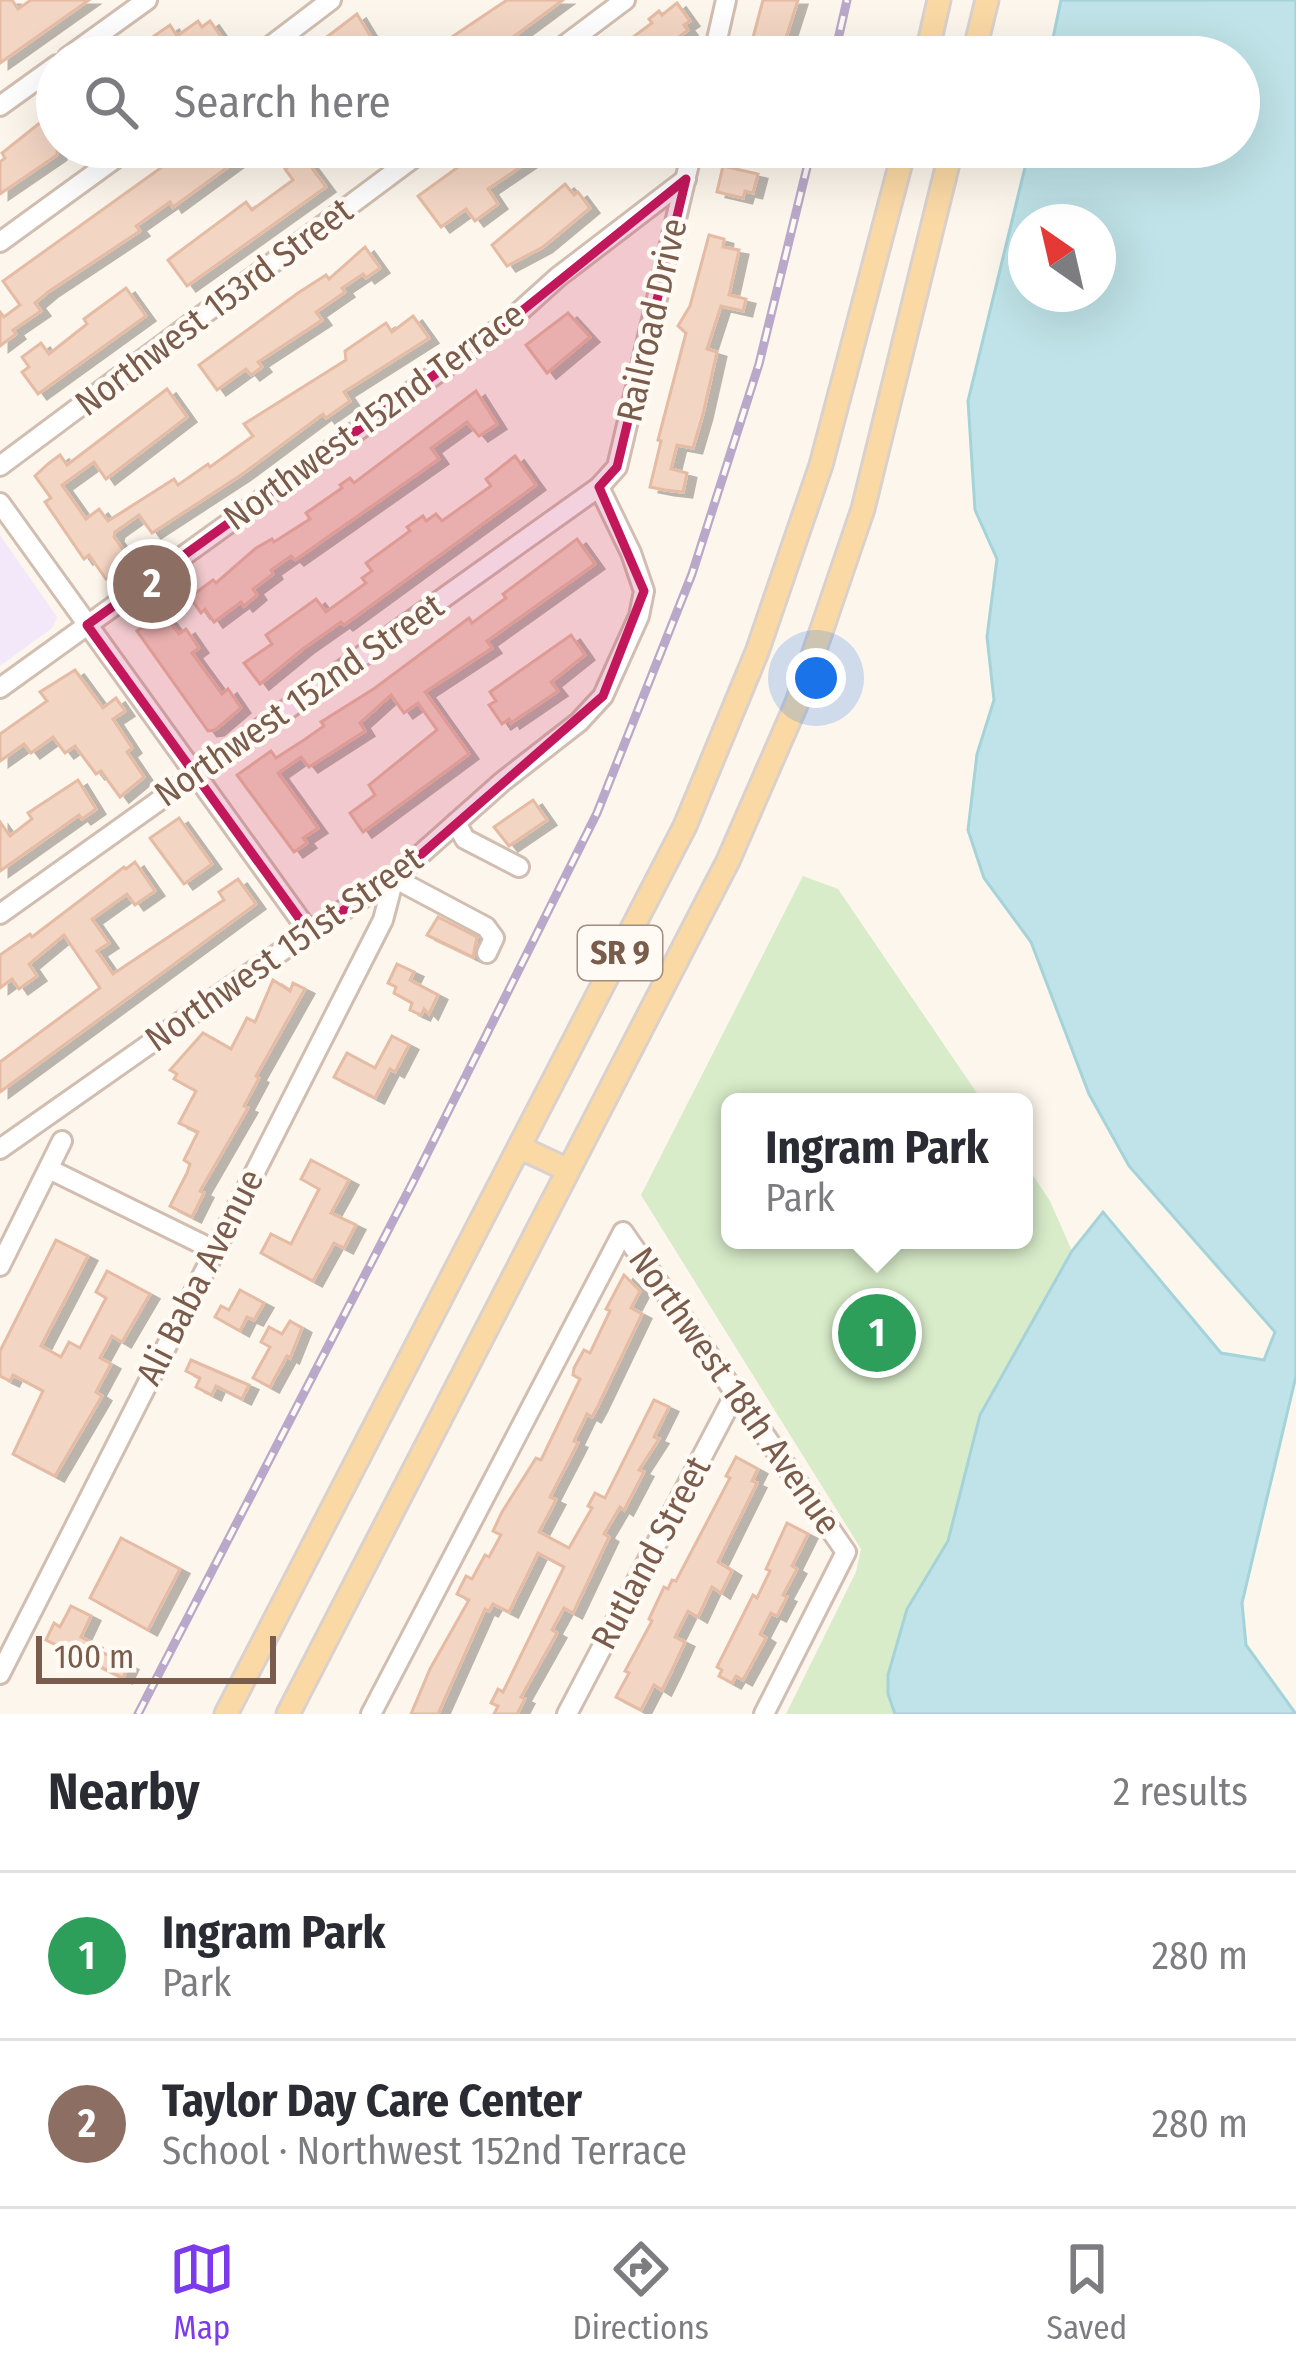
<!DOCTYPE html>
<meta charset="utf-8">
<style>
:root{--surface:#fff;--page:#f2f2f3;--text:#2b2b33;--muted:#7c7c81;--line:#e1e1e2;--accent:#7c3aed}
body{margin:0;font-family:"Fira Sans Condensed",sans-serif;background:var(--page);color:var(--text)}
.compass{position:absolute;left:1008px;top:204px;width:108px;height:108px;border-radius:50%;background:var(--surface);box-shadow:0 12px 48px #0002;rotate:326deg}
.scale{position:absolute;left:36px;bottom:30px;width:240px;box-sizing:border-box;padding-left:12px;border:6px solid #7a5c4d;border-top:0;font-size:33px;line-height:42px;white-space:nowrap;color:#7a5c4d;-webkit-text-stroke:9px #fffaf3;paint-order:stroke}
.you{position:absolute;left:816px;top:678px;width:42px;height:42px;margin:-30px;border:9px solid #fff;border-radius:50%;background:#1a73e8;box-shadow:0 0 0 18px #1a73e833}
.badge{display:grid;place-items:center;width:78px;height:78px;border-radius:50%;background:var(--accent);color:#fff;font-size:39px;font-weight:700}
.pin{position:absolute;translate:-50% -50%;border:6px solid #fff;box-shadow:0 3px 12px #0006}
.popup{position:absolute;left:721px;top:1093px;width:312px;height:156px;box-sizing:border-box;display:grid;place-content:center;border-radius:18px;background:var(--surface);filter:drop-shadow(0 3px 9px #0005);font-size:39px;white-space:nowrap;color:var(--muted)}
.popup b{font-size:45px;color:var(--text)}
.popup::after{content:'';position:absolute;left:50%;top:100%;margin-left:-24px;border:24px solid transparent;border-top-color:var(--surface)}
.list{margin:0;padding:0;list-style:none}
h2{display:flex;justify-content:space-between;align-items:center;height:156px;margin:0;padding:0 48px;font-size:51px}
h2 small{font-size:39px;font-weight:400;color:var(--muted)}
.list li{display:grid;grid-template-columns:78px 1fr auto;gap:36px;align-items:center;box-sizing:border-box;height:168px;padding:0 48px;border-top:3px solid var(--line)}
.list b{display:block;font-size:45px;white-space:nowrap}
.list p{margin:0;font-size:39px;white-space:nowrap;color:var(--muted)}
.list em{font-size:39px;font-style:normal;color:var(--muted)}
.icon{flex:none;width:66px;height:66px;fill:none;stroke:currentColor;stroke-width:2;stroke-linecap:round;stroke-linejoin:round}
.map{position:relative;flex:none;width:1296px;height:1714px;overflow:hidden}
.search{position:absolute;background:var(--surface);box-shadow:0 12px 48px #0002;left:36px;right:36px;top:36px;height:132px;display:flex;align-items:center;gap:30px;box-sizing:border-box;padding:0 42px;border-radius:66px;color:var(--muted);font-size:45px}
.sheet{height:492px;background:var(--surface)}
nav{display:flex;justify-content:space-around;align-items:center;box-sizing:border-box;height:168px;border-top:3px solid var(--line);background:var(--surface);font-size:33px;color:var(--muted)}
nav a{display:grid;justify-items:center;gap:6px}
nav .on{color:var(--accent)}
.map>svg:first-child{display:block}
</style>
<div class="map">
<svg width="1296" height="1714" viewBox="0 0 1296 1714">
<defs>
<filter id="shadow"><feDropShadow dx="9" dy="5" stdDeviation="0" flood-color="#0004"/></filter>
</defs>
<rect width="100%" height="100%" fill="#fdf6ec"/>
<path fill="#f3e8fa" d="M 0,535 L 57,617 L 52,628 L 0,666 Z"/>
<path fill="#d8ecc9" d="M 803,876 L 838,889 L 983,1102 L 730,1102 L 730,1240 L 1024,1240 L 1024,1162 L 1050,1201 L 1072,1251 L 980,1415 L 948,1541 L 907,1608 L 888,1694 L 895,1714 L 786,1714 L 856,1572 L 861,1549 L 641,1195 Z"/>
<path fill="#bfe3e8" stroke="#a5d3da" stroke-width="3" fill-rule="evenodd" d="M 1061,0 L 1296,0 L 1296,1376 L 1242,1603 L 1246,1645 L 1296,1714 L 895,1714 L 888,1694 L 888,1675 L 907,1609 L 948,1541 L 980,1415 L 1072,1251 L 1103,1212 L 1221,1353 L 1264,1360 L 1275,1332 L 1129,1166 L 1089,1094 L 1031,942 L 984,878 L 968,830 L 977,754 L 994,700 L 987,637 L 997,559 L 975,510 L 968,401 L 1030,147 L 1239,147 L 1239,57 L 1049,57 ZM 1026,222 L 1098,222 L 1098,294 L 1026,294 Z"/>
<g fill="#f3d5c3" stroke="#e6bba3" stroke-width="3" filter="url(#shadow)">
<path d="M 0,0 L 12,0 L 18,9 L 31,0 L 89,0 L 0,63 Z"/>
<path d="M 507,0 L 563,0 L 486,57 L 400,57 L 422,40 L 431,51 Z"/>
<path d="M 763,0 L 798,0 L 781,53 L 751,45 Z"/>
<path d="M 677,3 L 690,21 L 684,25 L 688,30 L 654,57 L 628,57 L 621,46 L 652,23 L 649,19 L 659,11 L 662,15 Z"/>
<path d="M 357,14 L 383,57 L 317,57 L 311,49 Z"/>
<path d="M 198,21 L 202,27 L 210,21 L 222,38 L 189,57 L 136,57 L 158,41 L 154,36 L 170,25 L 177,36 Z"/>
<path d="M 51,114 L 57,123 L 57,155 L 0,194 L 0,162 L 5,158 L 2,153 Z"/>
<path d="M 190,147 L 237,147 L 243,156 L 173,207 L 170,202 L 136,226 L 140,231 L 48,292 L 35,303 L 41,311 L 13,330 L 16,334 L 0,346 L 0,312 L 4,317 L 20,305 L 3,281 Z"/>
<path d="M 486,147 L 550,147 L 488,189 L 498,204 L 475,221 L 466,209 L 441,227 L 418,196 Z"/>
<path d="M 303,156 L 326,187 L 187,286 L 168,260 L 246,202 L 252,210 L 293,180 L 285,169 Z"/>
<path d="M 723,166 L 758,174 L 753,193 L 745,191 L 743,198 L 717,192 Z"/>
<path d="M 565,184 L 574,195 L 578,192 L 590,208 L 543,247 L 507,266 L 492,245 Z"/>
<path d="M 709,235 L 724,239 L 723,247 L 739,250 L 729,295 L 746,299 L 743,311 L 721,306 L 707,349 L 717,352 L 703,414 L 693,448 L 677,445 L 671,469 L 687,473 L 683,492 L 665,490 L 650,487 L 661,441 L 658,440 L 686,333 L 678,326 L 690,306 Z"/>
<path d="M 365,247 L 380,268 L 366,278 L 363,274 L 342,288 L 345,292 L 316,312 L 322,320 L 258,362 L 262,367 L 251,375 L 246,369 L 217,390 L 199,365 L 298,293 L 326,275 L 329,279 Z"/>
<path d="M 126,288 L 146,316 L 38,394 L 22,372 L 29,367 L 22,357 L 41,343 L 49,354 L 87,324 L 84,319 Z"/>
<path d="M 568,313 L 590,337 L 547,373 L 526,345 Z"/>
<path d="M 413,316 L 429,338 L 344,392 L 350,401 L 326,418 L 323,414 L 241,475 L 152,533 L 139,515 L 115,532 L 114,537 L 133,563 L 106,579 L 89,555 L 84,559 L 45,502 L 51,498 L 35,476 L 48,464 L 60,455 L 67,465 L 167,389 L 187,417 L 106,479 L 94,462 L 62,485 L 86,519 L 99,509 L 108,521 L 174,479 L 178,485 L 208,464 L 210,467 L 253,436 L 244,424 L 346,360 L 345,351 L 386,323 L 392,332 Z"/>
<path d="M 476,391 L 497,424 L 479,436 L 467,422 L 431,448 L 439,459 L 295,560 L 291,556 L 271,570 L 273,574 L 253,589 L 257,595 L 244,606 L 241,602 L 214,622 L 205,609 L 201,613 L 190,597 L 213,580 L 216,583 L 256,548 L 272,539 L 274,542 L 310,519 L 306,513 L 342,488 L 340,485 L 350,478 L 354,483 Z"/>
<path d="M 515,456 L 536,485 L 344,625 L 341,622 L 304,648 L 260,684 L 244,663 L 272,644 L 266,635 L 316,599 L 326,612 L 366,583 L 362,578 L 372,571 L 366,563 L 410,531 L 407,527 L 423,516 L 426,521 L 436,514 L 442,521 L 491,486 L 486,479 Z"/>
<path d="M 577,539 L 595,564 L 487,641 L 492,648 L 425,692 L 469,754 L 363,832 L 350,813 L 375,795 L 369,785 L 437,730 L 418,703 L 404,713 L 391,695 L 360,723 L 365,731 L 309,767 L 301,757 L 278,773 L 318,828 L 303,838 L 307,843 L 294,852 L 237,775 L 271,751 L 276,758 L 304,740 L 324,726 L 321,722 L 375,688 L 469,618 L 472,623 L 506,598 L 503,594 Z"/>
<path d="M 162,612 L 179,634 L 186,629 L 199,648 L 192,653 L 222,694 L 228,689 L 241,708 L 215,730 L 208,731 L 137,631 Z"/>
<path d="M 571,635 L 585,655 L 551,682 L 558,691 L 511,723 L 509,719 L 502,724 L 489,705 L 496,701 L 490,692 Z"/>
<path d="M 75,670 L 103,708 L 116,698 L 125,711 L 113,719 L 132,748 L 127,752 L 144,777 L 120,797 L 101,771 L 96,774 L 75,746 L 65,753 L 53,737 L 31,753 L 24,744 L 0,761 L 0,734 L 47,701 L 40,692 Z"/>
<path d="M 78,780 L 96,809 L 82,819 L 79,815 L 0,871 L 0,822 L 10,836 L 32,819 L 28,813 Z"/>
<path d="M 533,800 L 547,820 L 509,846 L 494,827 Z"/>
<path d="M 179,818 L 212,864 L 184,884 L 150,838 Z"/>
<path d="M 135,862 L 155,891 L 135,905 L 127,894 L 92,919 L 109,943 L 97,951 L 113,974 L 224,900 L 219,892 L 238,879 L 256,904 L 0,1092 L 0,1062 L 100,988 L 64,935 L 29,964 L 37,976 L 19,989 L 12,979 L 0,988 L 0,955 L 30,934 L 32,937 L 124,867 L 126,869 Z"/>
<path d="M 438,917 L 477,937 L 473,957 L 427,935 Z"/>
<path d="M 397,964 L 414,972 L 410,980 L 438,995 L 429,1014 L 424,1009 L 421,1015 L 410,1010 L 412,1003 L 394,993 L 396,987 L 388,983 Z"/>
<path d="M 273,980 L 290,991 L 293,983 L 305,989 L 256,1076 L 259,1078 L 244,1106 L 248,1108 L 200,1191 L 204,1193 L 192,1217 L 170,1206 L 187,1173 L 190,1164 L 184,1160 L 198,1132 L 179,1123 L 196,1091 L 174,1079 L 177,1074 L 170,1070 L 203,1033 L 231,1049 L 247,1018 L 255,1022 Z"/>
<path d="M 392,1036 L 409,1045 L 395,1072 L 390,1069 L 375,1098 L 334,1077 L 347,1053 L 375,1068 Z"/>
<path d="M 311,1160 L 349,1180 L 331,1213 L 356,1225 L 344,1248 L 334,1243 L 313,1281 L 261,1253 L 271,1234 L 291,1244 L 319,1189 L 301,1179 Z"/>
<path d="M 56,1240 L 88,1256 L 41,1346 L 61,1357 L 69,1342 L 80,1348 L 106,1298 L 96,1292 L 107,1271 L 150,1294 L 122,1342 L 112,1336 L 100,1358 L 111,1364 L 96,1392 L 102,1396 L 55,1476 L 13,1454 L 43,1391 L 13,1375 L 10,1381 L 0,1376 L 0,1351 Z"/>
<path d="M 624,1275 L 640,1291 L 631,1308 L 642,1314 L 598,1406 L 592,1417 L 587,1414 L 574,1441 L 578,1443 L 550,1497 L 556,1500 L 539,1532 L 569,1548 L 592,1508 L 588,1506 L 595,1493 L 605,1498 L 654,1400 L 669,1407 L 654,1437 L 659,1439 L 639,1470 L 644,1472 L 624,1510 L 620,1507 L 604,1534 L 609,1537 L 573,1613 L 564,1608 L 552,1630 L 557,1633 L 521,1697 L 525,1699 L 517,1714 L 494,1714 L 498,1706 L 491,1703 L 498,1689 L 503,1692 L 564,1567 L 538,1553 L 509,1612 L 493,1604 L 489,1611 L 485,1609 L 438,1714 L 411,1714 L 430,1669 L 469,1600 L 457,1594 L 466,1576 L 472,1579 L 485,1555 L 489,1557 L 501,1535 L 493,1531 L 502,1512 L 536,1458 L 541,1460 L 580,1379 L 573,1375 L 574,1368 L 584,1350 L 590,1353 L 610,1311 L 606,1309 Z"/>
<path d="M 240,1290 L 264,1303 L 254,1320 L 247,1317 L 240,1331 L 215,1317 L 221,1306 L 229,1310 Z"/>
<path d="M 290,1321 L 302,1328 L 290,1358 L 287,1356 L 270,1387 L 253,1378 L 270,1347 L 261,1342 L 269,1327 L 282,1334 Z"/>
<path d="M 191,1360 L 249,1385 L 242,1399 L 216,1386 L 212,1395 L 196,1387 L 200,1378 L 186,1371 Z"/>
<path d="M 736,1457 L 758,1469 L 752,1481 L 757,1483 L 718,1562 L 732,1571 L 721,1593 L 712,1587 L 698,1617 L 688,1611 L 675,1637 L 685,1642 L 672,1670 L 662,1690 L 654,1685 L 641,1710 L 616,1697 L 629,1673 L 625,1671 L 652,1621 L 649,1619 L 664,1587 L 668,1589 L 672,1580 L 676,1581 L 730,1478 L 726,1476 Z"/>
<path d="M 787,1523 L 808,1534 L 792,1566 L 797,1569 L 783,1595 L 787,1597 L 777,1616 L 771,1613 L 760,1634 L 766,1638 L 743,1680 L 736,1676 L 732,1683 L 719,1676 L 722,1670 L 717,1667 L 753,1595 L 757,1598 L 770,1571 L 766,1569 Z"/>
<path d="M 121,1538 L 180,1569 L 148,1630 L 90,1598 Z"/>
<path d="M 71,1606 L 91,1616 L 81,1637 L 93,1643 L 91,1647 L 129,1665 L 123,1678 L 46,1640 L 54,1623 L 60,1627 Z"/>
</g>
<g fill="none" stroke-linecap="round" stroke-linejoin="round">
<defs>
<g id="minor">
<path d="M 68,57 L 147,0"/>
<path d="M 256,57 L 331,0"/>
<path d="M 549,57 L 625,0"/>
<path d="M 713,57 L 726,0"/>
<path d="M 0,106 L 57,65"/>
<path d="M 0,242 L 131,147"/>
<path d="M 0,466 L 428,147"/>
<path d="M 0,503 L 309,932"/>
<path d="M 0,688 L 508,322 L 558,277 L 686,179"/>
<path d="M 456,823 L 465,839 L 519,867"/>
<path d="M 394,878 L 486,927 L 494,938 L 487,953"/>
<path d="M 0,914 L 599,487 L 617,467 L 693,147"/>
<path d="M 0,1149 L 309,932 L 394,878 L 502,782 L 579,722 L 603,696 L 639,616 L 644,591 L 631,553 L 599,487"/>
<path d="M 49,1169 L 214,1250"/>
<path d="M 0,1266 L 62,1141"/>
<path d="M 0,1674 L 383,920 L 394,878"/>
<path d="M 371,1714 L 623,1232 L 846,1552 L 764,1714"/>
<path d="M 567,1714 L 736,1392"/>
</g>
<g id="major">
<path d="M 926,57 L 939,0"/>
<path d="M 973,57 L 987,0"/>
<path d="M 521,1148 L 568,1170"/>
<path d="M 226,1714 L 685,826 L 757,652 L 821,465 L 905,147"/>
<path d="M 288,1714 L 728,861 L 796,705 L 863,509 L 952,147"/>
</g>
</defs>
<use href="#minor" stroke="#d1beb0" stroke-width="24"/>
<use href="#major" stroke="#dad1cd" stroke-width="27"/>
<use href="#minor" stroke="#fff" stroke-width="18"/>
<use href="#major" stroke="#fbd9a5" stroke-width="21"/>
<defs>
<g id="rail">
<path d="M 834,57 L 847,0"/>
<path d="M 138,1714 L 413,1182 L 597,813 L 692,574 L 759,364 L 812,147"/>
</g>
</defs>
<use href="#rail" stroke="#b9a8c9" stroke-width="9"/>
<use href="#rail" stroke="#fffaf3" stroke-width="4.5" stroke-dasharray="14" stroke-linecap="butt"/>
</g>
<path fill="#c2185b" fill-opacity="0.2" stroke="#c2185b" stroke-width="9" stroke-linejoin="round" d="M 686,179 L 617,467 L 599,487 L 644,591 L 603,696 L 394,878 L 309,932 L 87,625 L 508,322 Z"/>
<g text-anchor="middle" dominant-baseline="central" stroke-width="9" stroke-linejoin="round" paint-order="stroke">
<rect fill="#fffaf3" stroke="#a28b7f" stroke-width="3" x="578" y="926" width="84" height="54" rx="9"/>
<g font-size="33" font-weight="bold" fill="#7a5c4d">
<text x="620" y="953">SR 9</text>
</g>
<g font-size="36" fill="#7a5c4d" stroke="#fffaf3">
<text transform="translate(214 307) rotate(-37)">Northwest 153rd Street</text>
<text transform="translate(652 320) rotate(-77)">Railroad Drive</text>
<text transform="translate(374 416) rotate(-36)">Northwest 152nd Terrace</text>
<text transform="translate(299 700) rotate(-35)">Northwest 152nd Street</text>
<text transform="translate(284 949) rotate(-35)">Northwest 151st Street</text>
<text transform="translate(200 1277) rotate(-63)">Ali Baba Avenue</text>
<text transform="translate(735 1391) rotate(55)">Northwest 18th Avenue</text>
<text transform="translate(651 1553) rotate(-62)">Rutland Street</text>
</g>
</g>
</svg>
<svg class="compass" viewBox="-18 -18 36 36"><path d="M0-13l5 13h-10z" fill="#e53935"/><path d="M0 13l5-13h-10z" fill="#7c7c81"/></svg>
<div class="scale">100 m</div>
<div class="you"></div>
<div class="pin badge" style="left:877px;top:1333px;background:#2e9e5b">1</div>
<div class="popup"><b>Ingram Park</b>Park</div>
<div class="pin badge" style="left:152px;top:584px;background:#8d6e63">2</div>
<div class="search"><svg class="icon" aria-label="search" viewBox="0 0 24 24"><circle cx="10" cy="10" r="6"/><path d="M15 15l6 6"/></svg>Search here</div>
</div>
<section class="sheet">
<h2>Nearby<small>2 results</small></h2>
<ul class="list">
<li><span class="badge" style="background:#2e9e5b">1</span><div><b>Ingram Park</b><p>Park</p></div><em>280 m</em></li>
<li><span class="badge" style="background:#8d6e63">2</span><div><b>Taylor Day Care Center</b><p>School · Northwest 152nd Terrace</p></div><em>280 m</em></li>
</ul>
</section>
<nav>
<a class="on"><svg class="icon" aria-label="map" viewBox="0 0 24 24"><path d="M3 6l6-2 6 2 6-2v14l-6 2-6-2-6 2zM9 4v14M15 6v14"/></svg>Map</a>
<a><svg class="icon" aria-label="directions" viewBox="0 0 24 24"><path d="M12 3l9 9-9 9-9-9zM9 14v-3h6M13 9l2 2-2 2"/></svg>Directions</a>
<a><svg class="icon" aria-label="saved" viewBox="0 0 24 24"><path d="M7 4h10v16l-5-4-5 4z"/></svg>Saved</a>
</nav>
